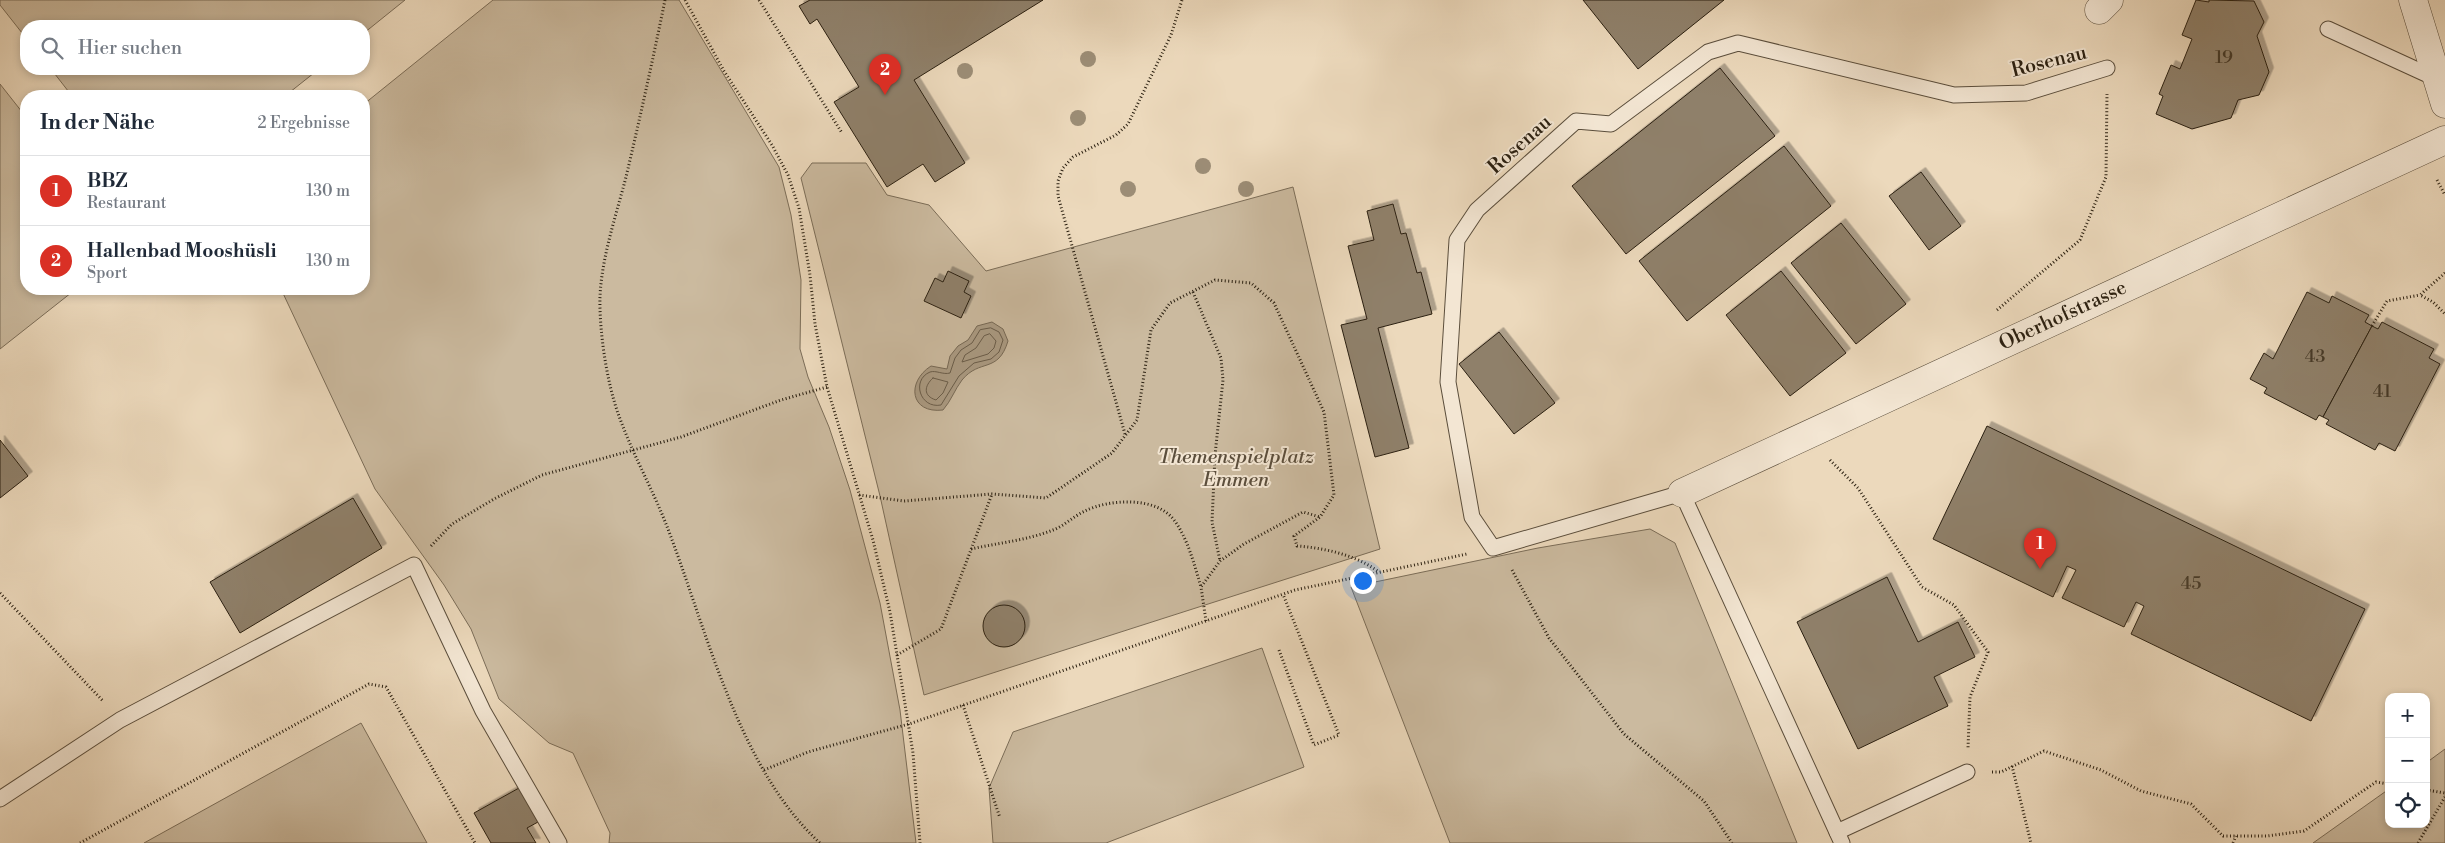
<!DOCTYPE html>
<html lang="de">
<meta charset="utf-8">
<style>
:root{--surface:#fff;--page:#f2f2f3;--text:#1f2937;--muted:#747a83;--line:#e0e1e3;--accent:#d93025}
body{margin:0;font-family:"Libre Bodoni",serif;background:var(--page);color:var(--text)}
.controls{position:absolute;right:15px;bottom:15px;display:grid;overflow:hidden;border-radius:10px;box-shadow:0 2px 8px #0003}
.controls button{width:45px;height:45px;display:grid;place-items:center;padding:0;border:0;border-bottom:1px solid var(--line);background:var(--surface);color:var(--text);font:25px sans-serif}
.you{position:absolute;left:1362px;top:580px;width:18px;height:18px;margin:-12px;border:4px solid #fff;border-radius:50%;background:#1a73e8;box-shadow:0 0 0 8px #1a73e833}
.badge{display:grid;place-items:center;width:32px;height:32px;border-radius:50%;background:var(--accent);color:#fff;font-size:16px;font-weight:700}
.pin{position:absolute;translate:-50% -41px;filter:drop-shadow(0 1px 2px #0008)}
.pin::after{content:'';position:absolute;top:26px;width:18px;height:15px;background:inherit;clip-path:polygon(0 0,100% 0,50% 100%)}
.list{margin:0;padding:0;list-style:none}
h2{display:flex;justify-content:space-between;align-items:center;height:65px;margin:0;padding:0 20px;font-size:21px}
h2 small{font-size:16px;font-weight:400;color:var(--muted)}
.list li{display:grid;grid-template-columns:32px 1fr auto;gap:15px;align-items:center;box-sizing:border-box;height:70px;padding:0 20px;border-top:1px solid var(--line)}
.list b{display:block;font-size:19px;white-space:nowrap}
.list p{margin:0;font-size:16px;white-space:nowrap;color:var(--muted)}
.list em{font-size:16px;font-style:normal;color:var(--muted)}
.icon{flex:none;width:28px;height:28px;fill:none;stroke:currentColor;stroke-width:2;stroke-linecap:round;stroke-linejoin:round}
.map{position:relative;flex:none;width:2445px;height:843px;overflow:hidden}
.search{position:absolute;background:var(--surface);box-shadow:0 2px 8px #0003;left:20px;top:20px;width:350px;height:55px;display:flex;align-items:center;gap:12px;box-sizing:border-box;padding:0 18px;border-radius:20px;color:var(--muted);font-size:19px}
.panel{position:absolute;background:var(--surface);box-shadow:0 2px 8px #0003;left:20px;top:90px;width:350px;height:205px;border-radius:20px}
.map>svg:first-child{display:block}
</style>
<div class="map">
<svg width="2445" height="843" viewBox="0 0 2445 843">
<defs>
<filter id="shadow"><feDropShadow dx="4.5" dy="-4.5" stdDeviation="0" flood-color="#0004"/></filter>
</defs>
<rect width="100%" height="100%" fill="#ecd9bc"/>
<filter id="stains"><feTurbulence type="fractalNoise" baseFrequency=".004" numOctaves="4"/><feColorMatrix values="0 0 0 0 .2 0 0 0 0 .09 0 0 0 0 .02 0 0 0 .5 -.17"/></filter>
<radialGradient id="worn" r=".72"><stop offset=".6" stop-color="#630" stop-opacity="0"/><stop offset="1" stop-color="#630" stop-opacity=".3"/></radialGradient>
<g fill="#cbba9f" stroke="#7b6d58">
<path d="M 0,0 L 405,0 L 364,33 L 364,26 L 26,26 L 26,38 L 0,5 Z"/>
<path d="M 493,0 L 679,0 L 779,167 L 791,215 L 801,280 L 800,349 L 808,377 L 829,427 L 850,490 L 880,603 L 900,710 L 916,843 L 609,843 L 610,833 L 573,753 L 549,743 L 499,699 L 471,629 L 444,585 L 375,489 L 281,289 L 364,289 L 364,104 Z"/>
<path d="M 51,69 L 319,69 L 285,96 L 72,96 Z"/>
<path d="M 0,84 L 26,117 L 26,289 L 76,289 L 0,349 Z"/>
<path d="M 812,163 L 866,163 L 887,195 L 929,205 L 986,271 L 1293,187 L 1380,549 L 924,695 L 880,496 L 801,178 Z"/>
<path d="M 1650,529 L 1675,543 L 1797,843 L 1450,843 L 1351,587 L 1538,548 Z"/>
<path d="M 1262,648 L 1304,767 L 1106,843 L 993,843 L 989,788 L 1013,732 Z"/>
<path d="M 361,723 L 427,843 L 144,843 Z"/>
<path d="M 2445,749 L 2445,843 L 2313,843 L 2389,789 L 2389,824 L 2426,824 L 2426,763 Z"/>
</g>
<path fill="#aa9a82" stroke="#776955" d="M 992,322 L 1003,329 L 1008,341 C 998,374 980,358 962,380 C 955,389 951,401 943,410 C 910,414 906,382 931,366 L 947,369 L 950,356 L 958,346 L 968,340 L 977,326 Z"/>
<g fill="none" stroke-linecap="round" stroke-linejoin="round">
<g stroke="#6a5d4a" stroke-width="1">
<path d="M 991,328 L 999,332 L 1003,340 L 999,352 L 991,359 L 974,363 L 959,376 L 941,405 C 920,409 911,380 930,372 C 936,370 943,375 950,373 L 955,358 L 961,350 L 972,343 L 980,330 Z"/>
<path d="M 990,334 L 996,341 L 994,348 L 988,354 L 962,362 L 965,355 L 976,348 L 984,336 Z"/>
<path d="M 933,378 L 948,382 L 943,393 L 936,400 C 923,396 924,386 933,378 Z"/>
</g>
</g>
<g fill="#8f806a" stroke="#2b2011" filter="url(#shadow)">
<path d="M 810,0 L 1043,0 L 914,80 L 965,163 L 935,182 L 923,164 L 887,187 L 834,102 L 859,87 L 817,19 L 810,24 L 799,6 Z"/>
<path d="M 1583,0 L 1724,0 L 1638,69 Z"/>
<path d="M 2196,0 L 2209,2 L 2209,0 L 2254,1 L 2264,22 L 2257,36 L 2269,72 L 2259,95 L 2238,100 L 2231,118 L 2192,129 L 2156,114 L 2163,96 L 2159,94 L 2171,65 L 2180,69 L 2192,39 L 2182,35 Z"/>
<path d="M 1720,68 L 1775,136 L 1626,254 L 1572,186 Z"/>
<path d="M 1784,146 L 1831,206 L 1687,321 L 1639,261 Z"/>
<path d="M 1921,172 L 1961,226 L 1929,250 L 1889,196 Z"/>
<path d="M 1393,204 L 1401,234 L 1406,233 L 1417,273 L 1421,272 L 1432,314 L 1378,328 L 1409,448 L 1375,457 L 1341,325 L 1367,319 L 1348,246 L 1374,240 L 1367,211 Z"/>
<path d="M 1841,223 L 1906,304 L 1856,344 L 1791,263 Z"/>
<path d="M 948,271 L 969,281 L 964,292 L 971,296 L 961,318 L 924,301 L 935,278 L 943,282 Z"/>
<path d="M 1781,271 L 1846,353 L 1790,396 L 1726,315 Z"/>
<path d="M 2307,292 L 2329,303 L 2332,296 L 2369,315 L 2365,322 L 2372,326 L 2323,417 L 2319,415 L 2316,420 L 2264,393 L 2267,388 L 2250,379 L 2264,353 L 2273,359 Z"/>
<path d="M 2382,322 L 2434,349 L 2429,358 L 2440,364 L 2395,451 L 2379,443 L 2375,450 L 2326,424 L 2329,420 L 2323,417 L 2372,326 L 2378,329 Z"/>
<path d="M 1499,332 L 1555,403 L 1514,434 L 1459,364 Z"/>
<path d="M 1987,426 L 2365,609 L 2311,721 L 2131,634 L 2144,606 L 2136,602 L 2124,627 L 2062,598 L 2076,570 L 2067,566 L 2053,597 L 1933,539 Z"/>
<path d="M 0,440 L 28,476 L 0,498 Z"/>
<path d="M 353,498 L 382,548 L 240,633 L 210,582 Z"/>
<path d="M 1887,577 L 1918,642 L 1958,622 L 1975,657 L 1934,677 L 1948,706 L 1858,749 L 1797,622 Z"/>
<circle cx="1004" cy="626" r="21"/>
<path d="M 519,788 L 538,822 L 527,828 L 536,843 L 491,843 L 474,813 Z"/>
</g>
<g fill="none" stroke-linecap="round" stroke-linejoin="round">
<defs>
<g id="lane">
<path d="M 2328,29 L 2437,79"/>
<path d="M 0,799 L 120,720 L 414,565 L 483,711 L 559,843"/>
<path d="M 1837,832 L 1967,772"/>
<path d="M 1842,843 L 1682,493 L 1493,548 L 1472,517 L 1448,382 L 1457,240 L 1477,210 L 1576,121 L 1611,124 L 1708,52 L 1738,43 L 1954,95 L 2026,93 L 2107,68"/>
</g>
<g id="street">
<path d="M 2413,0 L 2445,104"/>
<path d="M 2099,10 L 2109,0"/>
<path d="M 1682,493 L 2445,140"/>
</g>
</defs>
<use href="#lane" stroke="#5b4e3c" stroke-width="17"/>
<use href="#street" stroke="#5b4e3c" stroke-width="29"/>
<g stroke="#2b2011" stroke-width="3" stroke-dasharray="1 2.5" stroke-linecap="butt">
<path d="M 665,0 C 653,59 640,118 626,177 C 616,216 602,256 600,296 C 599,331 607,384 619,416 C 632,453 652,488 666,524 C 706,626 737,767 820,843"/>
<path d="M 685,0 L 724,71 L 772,145 L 788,175 L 799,208 L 810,275 L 815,324 L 827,387 L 873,540 L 890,612 L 913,753 L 920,843"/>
<path d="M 759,0 L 842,133"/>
<path d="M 2437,180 L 2445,195"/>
<path d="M 2445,273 L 2420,295 L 2433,302 L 2445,314"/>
<path d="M 1193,292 L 1221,358 L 1223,380 L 1215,455 L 1212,522 L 1220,561"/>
<path d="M 1997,310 L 2080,240 L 2106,177 L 2107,94"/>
<path d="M 2372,326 L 2387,301 L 2420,295"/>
<path d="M 1125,434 L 1058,196 L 1058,181 L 1063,168 L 1073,157 L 1116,135 L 1128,124 L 1171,35 L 1182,0"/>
<path d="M 1830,460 L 1858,488 L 1922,587 L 1954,605 L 1988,652 L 1970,697 L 1968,748"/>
<path d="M 859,495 L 904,501 L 992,494 L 1046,498 L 1112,453 L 1137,420 L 1151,330 L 1170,303 L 1215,280 L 1251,283 L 1274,303 L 1324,412 L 1334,495 L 1320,517 L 1294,536 L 1297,546 C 1325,548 1356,555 1379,572"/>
<path d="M 431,546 L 452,524 L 494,499 L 542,475 L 681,437 L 781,400 L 827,387"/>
<path d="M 971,549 C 998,543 1028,540 1053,530 C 1064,526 1074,516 1085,511 C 1109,499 1156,496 1174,520 C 1188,539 1194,564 1201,587"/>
<path d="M 1512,570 L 1549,638 L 1624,734 L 1704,801 L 1732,843"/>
<path d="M 0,593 L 103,701"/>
<path d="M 1206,621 L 1201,587 L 1220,561 L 1244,544 L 1303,512 L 1320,517"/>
<path d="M 1279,650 L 1314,745 L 1339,735 L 1283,594"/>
<path d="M 897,655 L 941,629 L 992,494"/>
<path d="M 963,705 L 1000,818"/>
<path d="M 2012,766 L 2031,843"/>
<path d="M 764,770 L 808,752 L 909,724 L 1295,590 L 1467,554"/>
<path d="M 1992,772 L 2001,772 L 2044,751 L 2101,770 L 2141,791 L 2191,804 L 2223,836 L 2267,836 L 2304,831 L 2376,782 L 2389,784"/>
<path d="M 2426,790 L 2445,793"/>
<path d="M 80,843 L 369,684 L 386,687 L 475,843"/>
<path d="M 2233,843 L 2236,836"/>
<path d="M 2418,843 L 2445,797"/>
</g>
<use href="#lane" stroke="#f3e6d3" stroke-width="15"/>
<use href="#street" stroke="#f3e6d3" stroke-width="28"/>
</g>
<g fill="#9c8d76">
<circle cx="1088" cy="59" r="8"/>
<circle cx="965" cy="71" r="8"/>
<circle cx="1078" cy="118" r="8"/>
<circle cx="1203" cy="166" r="8"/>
<circle cx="1128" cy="189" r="8"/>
<circle cx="1246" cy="189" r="8"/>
</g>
<g text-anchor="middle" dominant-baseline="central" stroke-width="4" stroke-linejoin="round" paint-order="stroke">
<g font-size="18" fill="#443827">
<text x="2224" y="57">19</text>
<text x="2315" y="356">43</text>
<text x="2382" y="391">41</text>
<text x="2191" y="583">45</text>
</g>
<g font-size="20" fill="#2b2011" stroke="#f3e6d3">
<text transform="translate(2049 62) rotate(-14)">Rosenau</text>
<text transform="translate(1520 145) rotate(-42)">Rosenau</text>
<text transform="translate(2063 316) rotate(-25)">Oberhofstrasse</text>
</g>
<g font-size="20" font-style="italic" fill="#5b4e3c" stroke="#f3e6d3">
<text x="1236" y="457">Themenspielplatz<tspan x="1236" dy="23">Emmen</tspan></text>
</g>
</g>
<rect width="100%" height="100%" filter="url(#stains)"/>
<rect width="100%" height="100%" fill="url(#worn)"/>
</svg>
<div class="controls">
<button>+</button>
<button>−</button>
<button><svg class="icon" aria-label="locate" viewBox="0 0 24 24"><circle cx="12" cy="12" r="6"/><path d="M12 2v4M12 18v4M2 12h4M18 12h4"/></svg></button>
</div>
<div class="you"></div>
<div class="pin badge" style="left:2040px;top:569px">1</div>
<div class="pin badge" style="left:885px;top:95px">2</div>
<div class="search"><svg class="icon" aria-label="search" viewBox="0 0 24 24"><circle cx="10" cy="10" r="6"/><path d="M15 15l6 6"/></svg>Hier suchen</div>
<section class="panel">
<h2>In der Nähe<small>2 Ergebnisse</small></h2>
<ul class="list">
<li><span class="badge">1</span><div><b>BBZ</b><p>Restaurant</p></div><em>130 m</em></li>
<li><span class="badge">2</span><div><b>Hallenbad Mooshüsli</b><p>Sport</p></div><em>130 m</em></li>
</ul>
</section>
</div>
